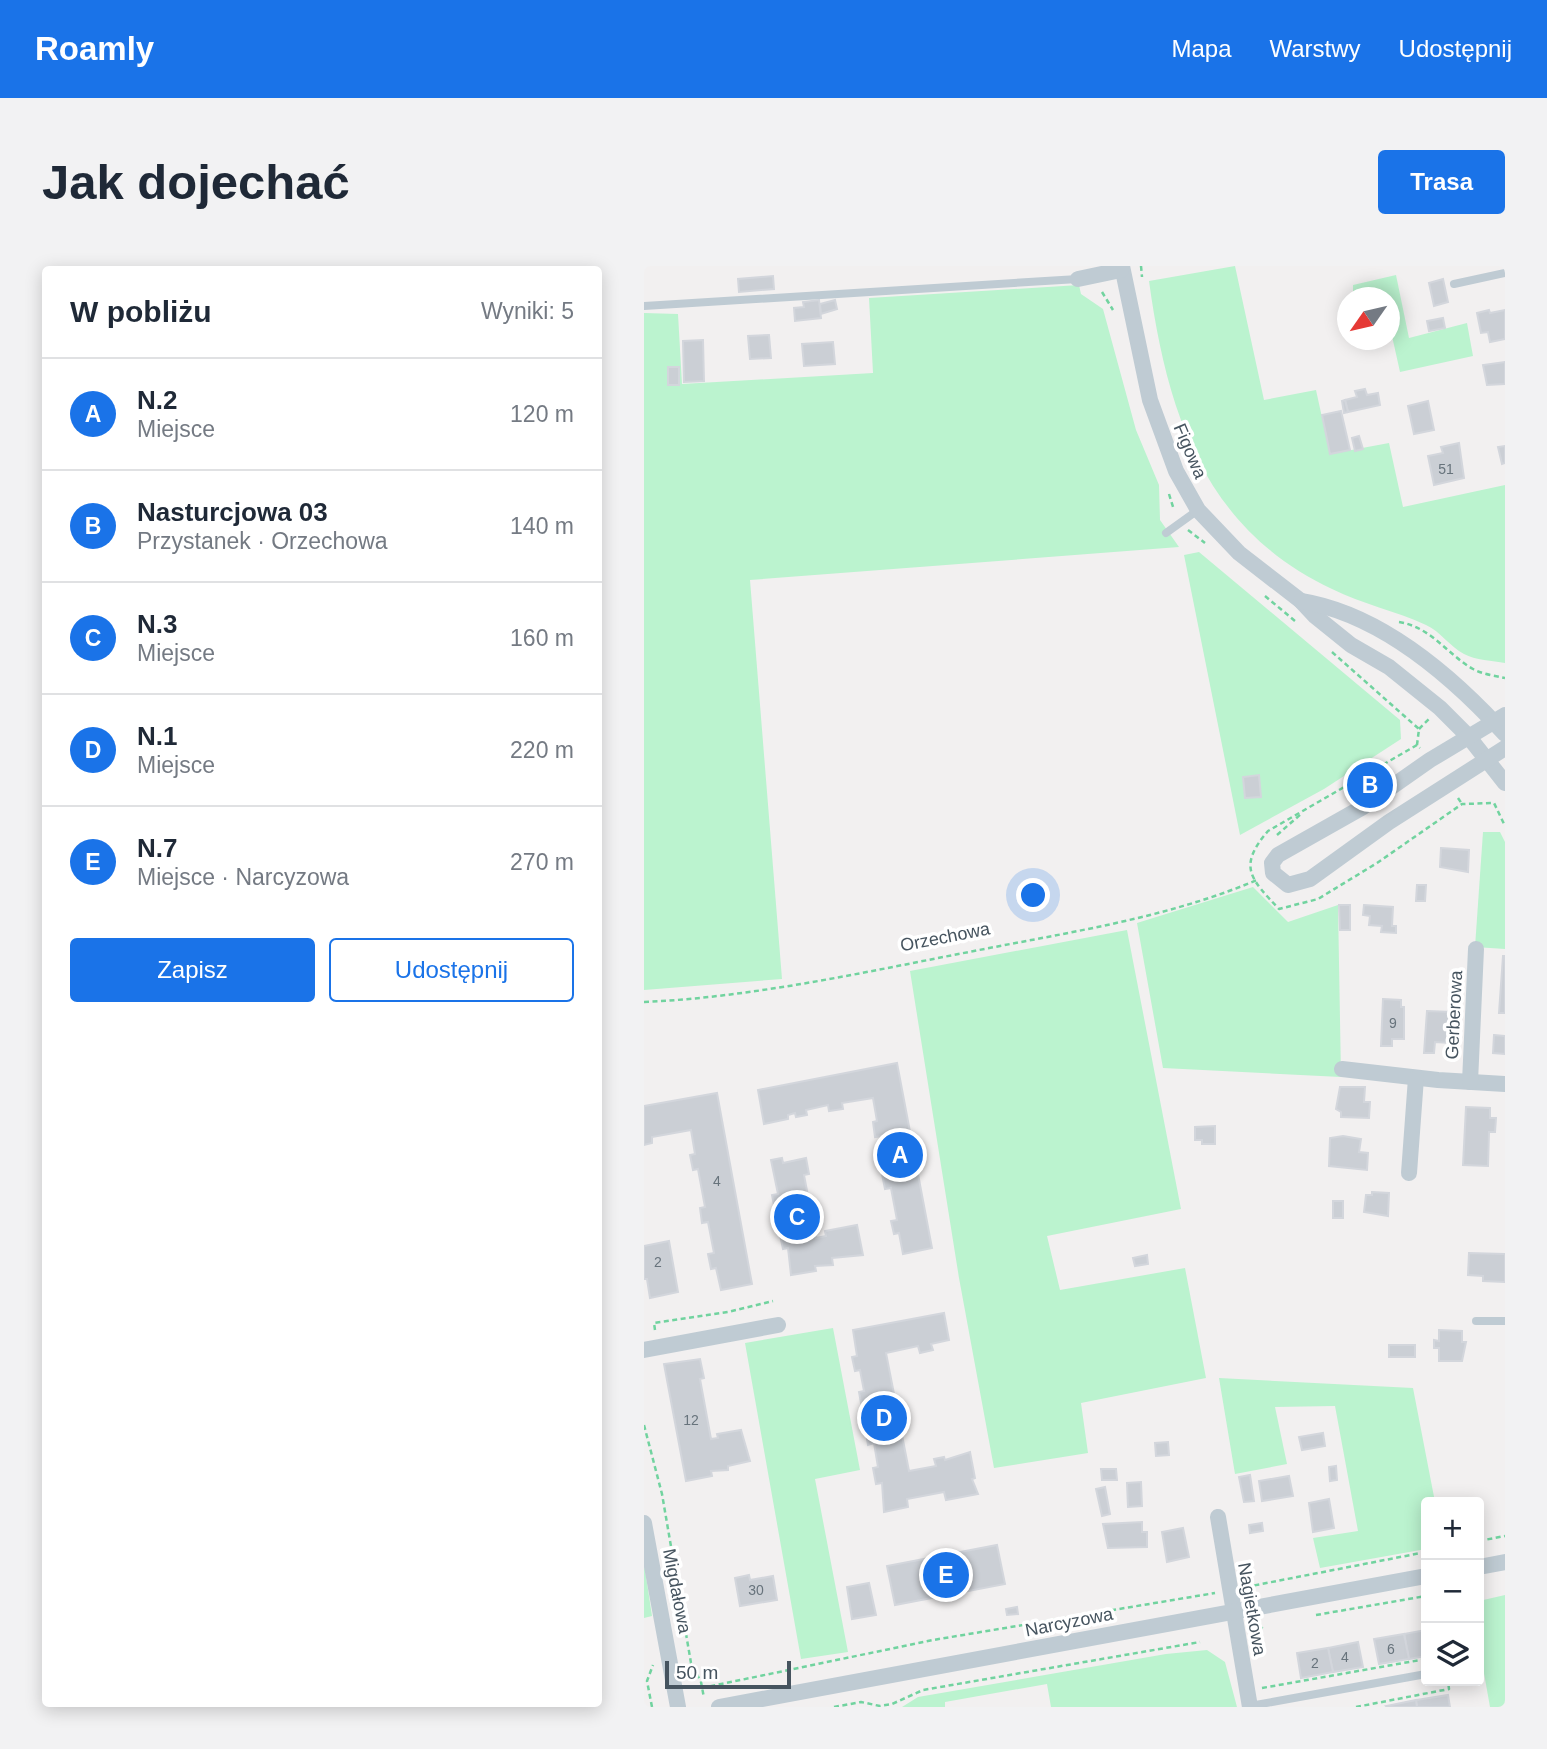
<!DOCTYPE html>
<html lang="pl">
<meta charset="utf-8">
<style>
:root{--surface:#fff;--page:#f2f2f3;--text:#1f2937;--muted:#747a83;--line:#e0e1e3;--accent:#1a73e8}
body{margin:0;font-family:Arial,sans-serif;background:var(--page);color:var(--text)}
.controls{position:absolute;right:21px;bottom:21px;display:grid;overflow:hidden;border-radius:7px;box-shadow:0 4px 18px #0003}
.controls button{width:63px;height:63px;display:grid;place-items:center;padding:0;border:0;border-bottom:2px solid var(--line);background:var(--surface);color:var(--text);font:35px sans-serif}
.compass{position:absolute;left:693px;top:21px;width:63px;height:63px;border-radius:50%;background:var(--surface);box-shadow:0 4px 18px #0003;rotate:236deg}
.scale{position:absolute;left:21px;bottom:18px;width:126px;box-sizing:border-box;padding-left:7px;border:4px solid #46545f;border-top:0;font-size:19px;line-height:24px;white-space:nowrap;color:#46545f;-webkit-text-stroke:5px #fff;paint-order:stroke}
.you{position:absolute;left:390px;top:630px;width:24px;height:24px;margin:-18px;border:5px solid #fff;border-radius:50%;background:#1a73e8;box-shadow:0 0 0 10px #1a73e833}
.badge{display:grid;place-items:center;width:46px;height:46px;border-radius:50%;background:var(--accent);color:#fff;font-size:23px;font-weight:700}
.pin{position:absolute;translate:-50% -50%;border:4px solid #fff;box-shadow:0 2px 7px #0006}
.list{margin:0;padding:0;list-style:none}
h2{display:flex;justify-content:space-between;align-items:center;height:91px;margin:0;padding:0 28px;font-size:30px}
h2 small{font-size:23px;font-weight:400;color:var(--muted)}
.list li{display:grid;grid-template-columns:46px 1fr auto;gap:21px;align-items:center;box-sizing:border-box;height:112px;padding:0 28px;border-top:2px solid var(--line)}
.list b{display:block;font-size:26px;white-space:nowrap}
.list p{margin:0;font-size:23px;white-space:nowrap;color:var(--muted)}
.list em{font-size:23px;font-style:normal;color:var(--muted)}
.actions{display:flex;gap:14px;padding:21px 28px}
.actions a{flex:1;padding:16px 0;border:2px solid var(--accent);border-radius:7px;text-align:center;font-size:24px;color:var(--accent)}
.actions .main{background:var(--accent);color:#fff}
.icon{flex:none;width:38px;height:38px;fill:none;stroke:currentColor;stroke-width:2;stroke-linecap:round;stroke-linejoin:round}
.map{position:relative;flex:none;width:861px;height:1441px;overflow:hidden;border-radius:7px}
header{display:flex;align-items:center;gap:42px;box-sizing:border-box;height:98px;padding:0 35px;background:var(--accent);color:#fff}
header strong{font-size:33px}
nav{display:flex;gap:38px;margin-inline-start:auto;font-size:24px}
.intro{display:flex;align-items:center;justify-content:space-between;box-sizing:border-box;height:168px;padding:0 42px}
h1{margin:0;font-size:49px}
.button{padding:18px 32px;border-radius:7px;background:var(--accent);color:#fff;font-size:24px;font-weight:700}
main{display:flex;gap:42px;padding:0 42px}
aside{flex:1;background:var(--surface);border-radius:7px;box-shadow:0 4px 18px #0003}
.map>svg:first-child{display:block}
</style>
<header>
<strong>Roamly</strong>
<nav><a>Mapa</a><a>Warstwy</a><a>Udostępnij</a></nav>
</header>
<div class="intro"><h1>Jak dojechać</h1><a class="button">Trasa</a></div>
<main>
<aside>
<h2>W pobliżu<small>Wyniki: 5</small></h2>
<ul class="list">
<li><span class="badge">A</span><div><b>N.2</b><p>Miejsce</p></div><em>120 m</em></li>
<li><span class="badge">B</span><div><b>Nasturcjowa 03</b><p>Przystanek · Orzechowa</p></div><em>140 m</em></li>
<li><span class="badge">C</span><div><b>N.3</b><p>Miejsce</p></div><em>160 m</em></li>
<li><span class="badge">D</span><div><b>N.1</b><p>Miejsce</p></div><em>220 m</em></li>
<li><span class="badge">E</span><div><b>N.7</b><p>Miejsce · Narcyzowa</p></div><em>270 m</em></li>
</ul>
<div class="actions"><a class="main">Zapisz</a><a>Udostępnij</a></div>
</aside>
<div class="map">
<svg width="861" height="1441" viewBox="0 0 861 1441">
<rect width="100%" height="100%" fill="#f2f0f0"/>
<g fill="#bbf3cf">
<path d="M 591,0 L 620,134 L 672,124 L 686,188 L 745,177 L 759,241 L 861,219 L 861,397 C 849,395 831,394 820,388 C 806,381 796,365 782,359 C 752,345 718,338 688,323 C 560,263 523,146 505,15 Z"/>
<path d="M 752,9 L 765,72 L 823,57 L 829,90 L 756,106 L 746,61 L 746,32 L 709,31 L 709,19 Z"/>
<path d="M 435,19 L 437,28 L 459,43 L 492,164 L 515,219 L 516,254 L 535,281 L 106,314 L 138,713 L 0,724 L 0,47 L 34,48 L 38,118 L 229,107 L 225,32 Z"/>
<path d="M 555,286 L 756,454 L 757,473 L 680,523 L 596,569 L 540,289 Z"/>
<path d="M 839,566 L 856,566 L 861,576 L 861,683 L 831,681 Z"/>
<path d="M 609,621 L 644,656 L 694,639 L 697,811 L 519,802 L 493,657 Z"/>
<path d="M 483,664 L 537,943 L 403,970 L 416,1024 L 541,1002 L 562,1112 L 437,1137 L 444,1187 L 350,1202 L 315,1012 L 266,705 Z"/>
<path d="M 189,1062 L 216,1204 L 171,1213 L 204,1386 L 157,1393 L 101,1077 Z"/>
<path d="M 575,1112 L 769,1122 L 791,1236 L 782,1236 L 782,1283 L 676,1302 L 669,1272 L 714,1265 L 691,1140 L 631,1141 L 643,1198 L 591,1208 Z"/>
<path d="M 0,1297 L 8,1350 L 0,1352 Z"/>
<path d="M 861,1329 L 861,1441 L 846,1441 L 835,1379 L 835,1335 Z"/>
<path d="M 563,1384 L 581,1396 L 593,1441 L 407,1441 L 403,1418 L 301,1436 L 301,1441 L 258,1441 L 274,1431 L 522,1388 Z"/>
</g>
<g fill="#cbcfd5" stroke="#d3d6dc" stroke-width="2">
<path d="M 129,10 L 130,23 L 95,26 L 94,13 Z"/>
<path d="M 799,13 L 804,36 L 790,40 L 785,17 Z"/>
<path d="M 175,34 L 177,52 L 151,55 L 150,42 L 160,41 L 159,36 Z"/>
<path d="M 191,34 L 193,43 L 177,48 L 176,38 Z"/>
<path d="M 845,44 L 846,47 L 861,44 L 861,73 L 846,76 L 844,66 L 837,67 L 833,47 Z"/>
<path d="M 799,52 L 801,62 L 785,65 L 783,55 Z"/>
<path d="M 125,69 L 127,92 L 106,93 L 104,70 Z"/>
<path d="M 59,74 L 60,115 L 40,116 L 39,75 Z"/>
<path d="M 189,76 L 191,98 L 160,100 L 158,78 Z"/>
<path d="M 861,96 L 861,118 L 843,119 L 839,99 Z"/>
<rect x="24" y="101" width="11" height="18"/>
<path d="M 721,123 L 723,129 L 734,127 L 736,139 L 704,146 L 701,134 L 713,131 L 711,125 Z"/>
<path d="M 701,134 L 704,146 L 700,147 L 698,135 Z"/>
<path d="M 784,135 L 790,164 L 770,168 L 764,140 Z"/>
<path d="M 697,145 L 706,184 L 686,188 L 678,149 Z"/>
<path d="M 715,170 L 719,183 L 711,185 L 708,172 Z"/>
<path d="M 815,177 L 820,212 L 790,219 L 784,190 L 799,187 L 797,181 Z"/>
<path d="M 861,180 L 861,197 L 858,198 L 854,181 Z"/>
<path d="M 615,509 L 617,531 L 601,532 L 599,511 Z"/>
<path d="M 797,582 L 825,584 L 824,606 L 796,601 Z"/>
<path d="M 773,619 L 782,619 L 781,635 L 772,635 Z"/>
<path d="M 695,639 L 706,639 L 706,664 L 696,664 Z"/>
<path d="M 720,639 L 749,641 L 748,660 L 752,660 L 752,667 L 737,666 L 738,660 L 725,659 L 726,650 L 719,649 Z"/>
<path d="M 859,690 L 861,690 L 861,747 L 855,747 Z"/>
<path d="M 739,733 L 757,734 L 757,741 L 760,741 L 760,773 L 748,773 L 748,780 L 737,780 Z"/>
<path d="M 783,745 L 808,746 L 806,777 L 791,776 L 790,787 L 780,787 Z"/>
<path d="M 850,769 L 861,770 L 861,788 L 849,787 Z"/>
<path d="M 253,797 L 288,982 L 259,988 L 255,967 L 250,968 L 247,955 L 253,954 L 247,922 L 241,923 L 238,908 L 245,907 L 238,870 L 231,871 L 229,856 L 233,855 L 229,832 L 198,837 L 199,843 L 185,845 L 184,839 L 162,844 L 163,849 L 152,851 L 151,847 L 144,849 L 144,853 L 120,858 L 114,824 Z"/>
<path d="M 696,821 L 721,821 L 720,836 L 726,836 L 725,852 L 697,851 L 697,846 L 692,843 Z"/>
<path d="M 73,827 L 108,1018 L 77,1024 L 72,1002 L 67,1003 L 64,988 L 70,987 L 64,956 L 58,957 L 56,942 L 61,941 L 54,903 L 49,904 L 46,889 L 51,888 L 47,864 L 8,871 L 8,877 L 0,879 L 0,840 Z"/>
<path d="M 822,841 L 846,842 L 846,852 L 852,852 L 851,866 L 845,866 L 844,900 L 819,899 Z"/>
<path d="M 571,860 L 571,878 L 558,878 L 558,874 L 551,874 L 551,861 Z"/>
<path d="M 699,870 L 717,873 L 715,886 L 724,887 L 723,904 L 685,900 L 686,872 Z"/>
<path d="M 138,892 L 139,897 L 162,892 L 165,908 L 160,909 L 172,972 L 182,970 L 181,965 L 213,959 L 219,989 L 188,992 L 189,999 L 171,1000 L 172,1005 L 147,1009 L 144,982 L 139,983 L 136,969 L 142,968 L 137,943 L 131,944 L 128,929 L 134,928 L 127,894 Z"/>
<path d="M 728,926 L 745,927 L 744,950 L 720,946 L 722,929 L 728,929 Z"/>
<rect x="689" y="935" width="10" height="17"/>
<path d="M 25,975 L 34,1026 L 6,1032 L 3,1013 L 0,1013 L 0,980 Z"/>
<path d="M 825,987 L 861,988 L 861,1016 L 839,1015 L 839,1010 L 824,1009 Z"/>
<path d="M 503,989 L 504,998 L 491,1000 L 489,992 Z"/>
<path d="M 300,1047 L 305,1074 L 287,1078 L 289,1084 L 276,1087 L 274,1080 L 242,1087 L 265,1205 L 292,1200 L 290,1193 L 300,1191 L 301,1194 L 326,1186 L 331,1212 L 328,1213 L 334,1228 L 302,1234 L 300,1226 L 263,1233 L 264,1241 L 240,1246 L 238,1217 L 232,1218 L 229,1202 L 234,1201 L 230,1177 L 224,1179 L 222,1167 L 228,1166 L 222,1136 L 217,1137 L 215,1126 L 220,1125 L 216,1104 L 211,1105 L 208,1091 L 213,1090 L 209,1064 Z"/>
<path d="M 795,1064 L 818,1065 L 818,1076 L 822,1076 L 818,1095 L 795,1095 L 795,1082 L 790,1082 L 790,1074 L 795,1075 Z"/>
<rect x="745" y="1079" width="26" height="12"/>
<path d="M 56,1093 L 60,1112 L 56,1113 L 67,1173 L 74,1172 L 73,1168 L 97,1164 L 106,1195 L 84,1200 L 84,1204 L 67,1205 L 68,1210 L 42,1215 L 20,1098 Z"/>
<path d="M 679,1167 L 681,1180 L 658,1184 L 655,1171 Z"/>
<path d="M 524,1176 L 525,1189 L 512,1190 L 511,1177 Z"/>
<path d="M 692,1200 L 693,1214 L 686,1215 L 685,1201 Z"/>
<path d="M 457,1203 L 472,1203 L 473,1214 L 458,1214 Z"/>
<path d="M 606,1209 L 610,1235 L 600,1236 L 595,1211 Z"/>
<path d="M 645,1210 L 649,1230 L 618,1235 L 615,1215 Z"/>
<path d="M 497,1216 L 498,1240 L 484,1241 L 483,1217 Z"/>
<path d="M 461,1221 L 466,1248 L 458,1250 L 452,1223 Z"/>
<path d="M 685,1233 L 690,1262 L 669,1266 L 665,1237 Z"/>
<path d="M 498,1256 L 498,1266 L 503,1266 L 503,1281 L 464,1282 L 459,1258 Z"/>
<path d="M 618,1257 L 619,1265 L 606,1267 L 605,1259 Z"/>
<path d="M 539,1262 L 545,1291 L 523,1296 L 518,1266 Z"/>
<path d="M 353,1279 L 361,1318 L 251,1339 L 243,1300 Z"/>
<path d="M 105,1309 L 106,1314 L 129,1310 L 133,1334 L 96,1340 L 91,1312 Z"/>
<path d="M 225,1317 L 232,1349 L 208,1353 L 203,1321 Z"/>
<path d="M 373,1341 L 374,1348 L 363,1349 L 362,1343 Z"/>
<path d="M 782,1364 L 782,1390 L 765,1393 L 760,1368 Z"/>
<path d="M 760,1368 L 765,1393 L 735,1398 L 730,1373 Z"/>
<path d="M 714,1376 L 719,1401 L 689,1406 L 684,1382 Z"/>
<path d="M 684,1382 L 689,1406 L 657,1412 L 653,1387 Z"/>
<path d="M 804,1429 L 806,1441 L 773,1441 L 772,1434 Z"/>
<path d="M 772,1434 L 773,1441 L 743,1441 L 742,1440 Z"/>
</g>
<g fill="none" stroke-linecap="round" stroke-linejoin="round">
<g stroke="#71d39f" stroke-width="2.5" stroke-dasharray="5 3.5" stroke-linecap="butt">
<path d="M 497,0 L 498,11"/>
<path d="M 458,26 L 469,44"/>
<path d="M 525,228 L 530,244"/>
<path d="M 544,264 L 561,277"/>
<path d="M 621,330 L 651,355"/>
<path d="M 755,356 C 787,361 803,388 829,403 C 838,408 851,410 861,412"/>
<path d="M 688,386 L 775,463 L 773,479 L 776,482"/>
<path d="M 775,463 L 785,453"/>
<path d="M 773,479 L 624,565 C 593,601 607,613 635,643 L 674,633 L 733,597 L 818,538 L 850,537 L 861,560"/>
<path d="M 814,532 L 818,538"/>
<path d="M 633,569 L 657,548"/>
<path d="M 0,736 C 111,731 221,706 330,685 C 426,666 523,652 613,614"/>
<path d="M 11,1064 L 10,1057 L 84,1046 L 129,1035"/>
<path d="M 0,1159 L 18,1228 L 47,1397 L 57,1416 L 60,1432"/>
<path d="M 835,1275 L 861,1270"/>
<path d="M 602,1321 L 782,1286"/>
<path d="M 672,1349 L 782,1330"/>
<path d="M 611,1372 L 620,1358"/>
<path d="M 58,1422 L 289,1374 L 571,1327"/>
<path d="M 618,1422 L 782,1393"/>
<path d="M 8,1441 L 3,1415 L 9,1399"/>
<path d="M 190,1441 L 217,1436 L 236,1440 L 248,1438 L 279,1424 L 556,1376"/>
<path d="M 712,1441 L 805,1423 L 804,1415"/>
</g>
<g stroke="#bfcbd3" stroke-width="8">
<path d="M 810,18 L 861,7"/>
<path d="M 0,40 L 434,13"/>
<path d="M 522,267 L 554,244"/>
<path d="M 832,1055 L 861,1055"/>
<path d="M 606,1440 L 782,1408"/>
</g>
<g stroke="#bfcbd3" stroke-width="16">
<path d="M 478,0 L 506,134 L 532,205 L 554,244 L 595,287 L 657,335 L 671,350 L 707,379 L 745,401 L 796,442 L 824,470 L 861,517"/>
<path d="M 434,13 L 477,4"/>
<path d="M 657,335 C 737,348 808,410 861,468"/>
<path d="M 861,449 L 786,494 L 719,541 L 634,589 L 628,597 L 629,607 L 644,619 L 666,613 L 745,556 L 861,482"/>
<path d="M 698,803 L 794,814 L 861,818"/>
<path d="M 826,816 L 832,683"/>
<path d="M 765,907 L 772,812"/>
<path d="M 0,1084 L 134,1059"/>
<path d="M 574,1251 L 606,1441"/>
<path d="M 0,1257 L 34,1441"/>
<path d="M 835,1301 L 861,1296"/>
<path d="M 75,1441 L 782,1310"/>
</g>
</g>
<g text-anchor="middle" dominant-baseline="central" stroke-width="7" stroke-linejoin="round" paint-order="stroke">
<g font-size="14" fill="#67737c">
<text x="802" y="203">51</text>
<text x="749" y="757">9</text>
<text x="73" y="915">4</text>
<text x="14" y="996">2</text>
<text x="47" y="1154">12</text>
<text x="112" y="1324">30</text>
<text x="747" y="1383">6</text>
<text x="701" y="1391">4</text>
<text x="671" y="1397">2</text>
</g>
<g font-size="18" fill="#46545f" stroke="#fff">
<text transform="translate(546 185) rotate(67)">Figowa</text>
<text transform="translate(301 671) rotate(-11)">Orzechowa</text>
<text transform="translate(810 749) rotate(-87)">Gerberowa</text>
<text transform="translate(33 1325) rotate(79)">Migdałowa</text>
<text transform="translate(608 1343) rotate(80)">Nagietkowa</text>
<text transform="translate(425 1356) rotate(-11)">Narcyzowa</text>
</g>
</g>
</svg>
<div class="controls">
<button>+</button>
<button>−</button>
<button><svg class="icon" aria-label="layers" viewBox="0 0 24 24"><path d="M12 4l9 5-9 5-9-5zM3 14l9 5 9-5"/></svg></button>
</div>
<svg class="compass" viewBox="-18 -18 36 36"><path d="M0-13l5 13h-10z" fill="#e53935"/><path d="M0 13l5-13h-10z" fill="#747a83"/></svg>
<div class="scale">50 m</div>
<div class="you"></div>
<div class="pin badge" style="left:256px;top:889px">A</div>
<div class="pin badge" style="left:726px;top:519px">B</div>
<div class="pin badge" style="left:153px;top:951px">C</div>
<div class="pin badge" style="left:240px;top:1152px">D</div>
<div class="pin badge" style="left:302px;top:1309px">E</div>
</div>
</main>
